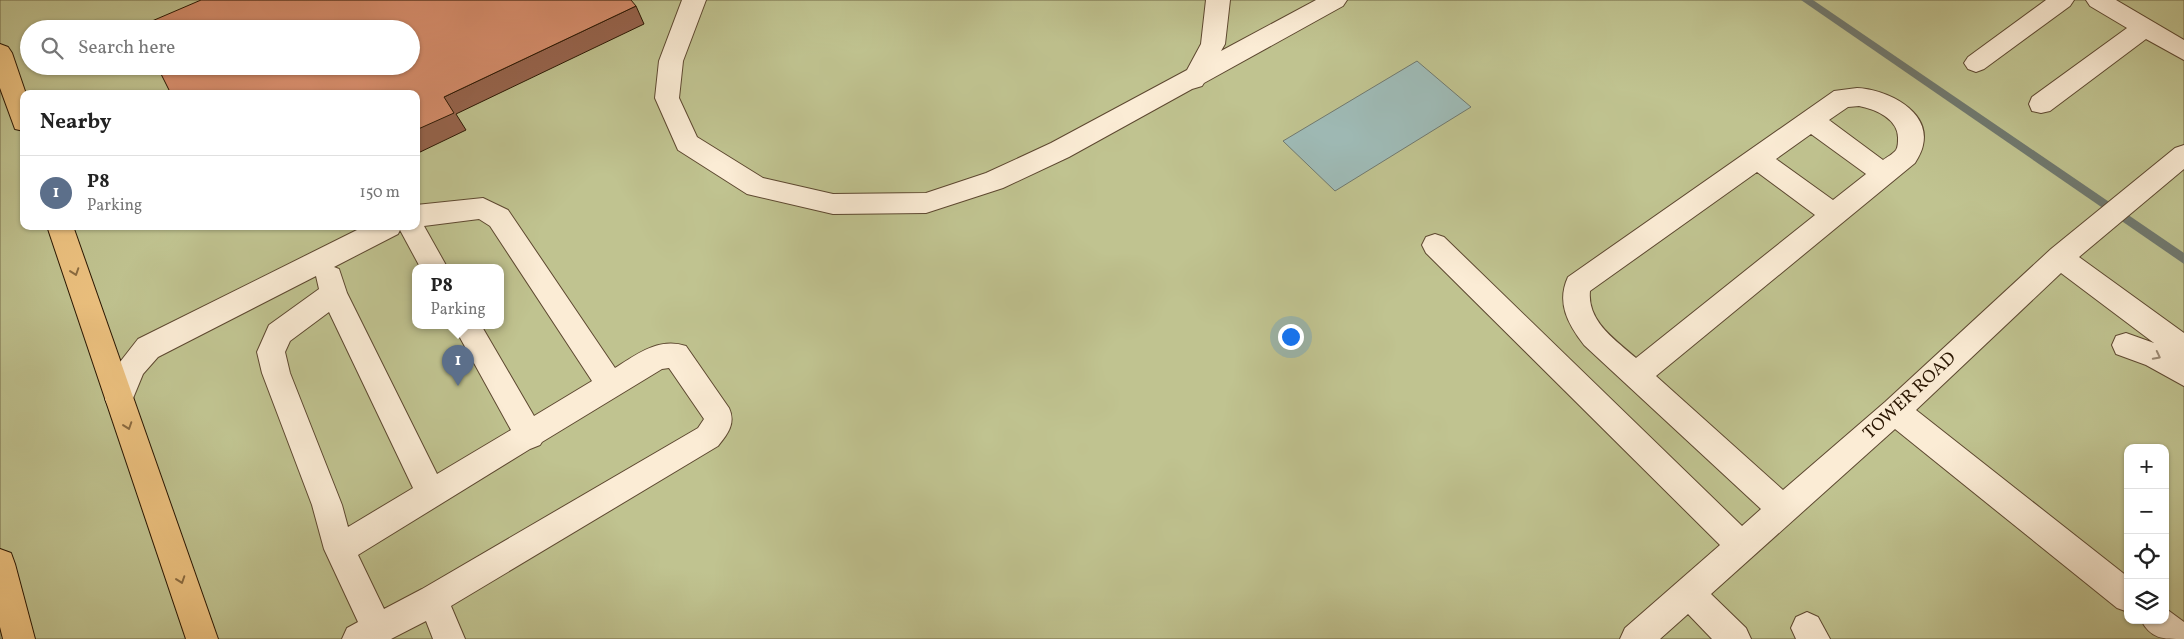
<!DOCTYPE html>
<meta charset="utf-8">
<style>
:root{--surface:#fff;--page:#f6f6f6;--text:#222;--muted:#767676;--line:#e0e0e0;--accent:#8f2418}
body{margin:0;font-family:Vollkorn,serif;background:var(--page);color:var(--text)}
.controls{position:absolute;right:15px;bottom:15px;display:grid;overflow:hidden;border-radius:10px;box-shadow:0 1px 4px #0004}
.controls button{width:45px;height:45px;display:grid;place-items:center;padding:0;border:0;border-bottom:1px solid var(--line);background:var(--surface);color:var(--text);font:25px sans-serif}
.you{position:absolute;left:1290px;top:336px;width:18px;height:18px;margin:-12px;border:4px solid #fff;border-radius:50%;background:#1a73e8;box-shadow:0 0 0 8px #1a73e833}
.badge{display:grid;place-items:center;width:32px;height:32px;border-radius:50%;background:var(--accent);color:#fff;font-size:16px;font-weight:700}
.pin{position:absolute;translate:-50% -41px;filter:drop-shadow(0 1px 2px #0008)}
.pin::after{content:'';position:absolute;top:26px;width:18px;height:15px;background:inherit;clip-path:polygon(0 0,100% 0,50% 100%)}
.popup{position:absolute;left:412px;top:264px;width:92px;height:65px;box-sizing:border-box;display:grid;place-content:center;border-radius:10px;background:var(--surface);filter:drop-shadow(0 1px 4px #0005);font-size:16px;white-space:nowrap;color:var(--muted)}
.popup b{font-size:19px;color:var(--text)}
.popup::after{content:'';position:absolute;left:50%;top:100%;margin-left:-10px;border:10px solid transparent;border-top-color:var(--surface)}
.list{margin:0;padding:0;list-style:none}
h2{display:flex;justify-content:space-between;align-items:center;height:65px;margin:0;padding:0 20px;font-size:21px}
h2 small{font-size:16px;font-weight:400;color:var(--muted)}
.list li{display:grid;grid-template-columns:32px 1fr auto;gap:15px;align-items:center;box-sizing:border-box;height:75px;padding:0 20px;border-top:1px solid var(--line)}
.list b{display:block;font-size:19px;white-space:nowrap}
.list p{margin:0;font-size:16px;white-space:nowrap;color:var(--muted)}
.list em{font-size:16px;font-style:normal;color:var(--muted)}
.icon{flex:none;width:28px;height:28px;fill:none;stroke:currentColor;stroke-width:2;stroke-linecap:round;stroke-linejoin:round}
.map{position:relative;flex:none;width:2184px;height:639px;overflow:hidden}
.search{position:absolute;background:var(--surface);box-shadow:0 1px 4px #0004;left:20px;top:20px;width:400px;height:55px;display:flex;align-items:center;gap:12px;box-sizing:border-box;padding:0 18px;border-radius:28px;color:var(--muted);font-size:19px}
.panel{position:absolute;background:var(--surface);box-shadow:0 1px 4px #0004;left:20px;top:90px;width:400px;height:140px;border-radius:10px}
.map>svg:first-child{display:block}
</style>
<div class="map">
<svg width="2184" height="639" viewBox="0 0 2184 639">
<rect width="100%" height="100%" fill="#f9e2be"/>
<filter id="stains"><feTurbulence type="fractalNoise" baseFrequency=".004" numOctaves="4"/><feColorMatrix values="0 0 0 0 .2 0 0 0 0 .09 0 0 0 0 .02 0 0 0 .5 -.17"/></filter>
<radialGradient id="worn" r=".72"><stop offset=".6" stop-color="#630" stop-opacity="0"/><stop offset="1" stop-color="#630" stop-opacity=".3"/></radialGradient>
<path fill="#c0c390" stroke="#746c48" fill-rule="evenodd" d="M 0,0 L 2184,0 L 2184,639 L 0,639 ZM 29,29 L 411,29 L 411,66 L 29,66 ZM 24,94 L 416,94 L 416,226 L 24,226 ZM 416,267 L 500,267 L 500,325 L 416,325 ZM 2128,448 L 2165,448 L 2165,620 L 2128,620 Z"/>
<path fill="#9fbcb8" stroke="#70796f" d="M 1417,61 L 1471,107 L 1335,191 L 1283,141 Z"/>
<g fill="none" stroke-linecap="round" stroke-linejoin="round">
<path fill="#70796f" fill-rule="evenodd" d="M 1801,0 L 1813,0 L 2184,253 L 2184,264 Z"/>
<defs>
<g id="minor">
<path d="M 682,0 L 706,0 L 683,61 L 679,98 L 697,137 L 763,178 L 833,194 L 926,193 L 986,173 L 1051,143 L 1187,70 L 1201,44 L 1206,0 L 1230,0 L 1225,44 L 1221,51 L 1316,0 L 1347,0 L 1343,6 L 1204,83 L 1202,86 L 1192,89 L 1069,157 L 1003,188 L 926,213 L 833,214 L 747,194 L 678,150 L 655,98 L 659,61 Z"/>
<path d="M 2046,0 L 2074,0 L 2070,6 L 1984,69 L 1976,72 L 1968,69 L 1964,63 L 1968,57 Z"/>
<path d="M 2086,0 L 2116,0 L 2184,40 L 2184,60 L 2146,39 L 2050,111 L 2041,113 L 2032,111 L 2029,104 L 2032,97 L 2127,28 L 2090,6 Z"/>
<path d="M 1857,88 C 1885,89 1931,110 1923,145 C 1922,151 1918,158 1915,163 L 1656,376 L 1783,490 L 1885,402 L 2051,249 L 2175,148 L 2184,145 L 2184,169 L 2079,257 L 2184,333 L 2184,386 L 2146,365 L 2116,354 L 2112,345 L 2116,336 L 2126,333 L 2154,343 L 2061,273 L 1916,410 L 2128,577 L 2128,612 L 2117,608 L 1895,429 L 1711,594 L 1746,628 L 1751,639 L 1712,639 L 1688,614 L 1660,639 L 1620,639 L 1625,628 L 1720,545 L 1426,253 L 1422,245 L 1426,237 L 1435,234 L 1444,237 L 1742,526 L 1761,509 L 1584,345 C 1568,324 1556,303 1568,277 L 1834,91 ZM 1859,106 C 1875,109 1899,119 1898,139 C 1898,142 1898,147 1896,150 C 1893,154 1887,157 1883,160 L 1829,120 L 1848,107 ZM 1811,134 L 1866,174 L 1833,200 L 1776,159 ZM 1757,172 L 1815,215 L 1636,358 C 1616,340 1587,322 1590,291 Z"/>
<path d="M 483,198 L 508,210 L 615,368 C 637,354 659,337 686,346 L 729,408 C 736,423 728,434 718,446 L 451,606 L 465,639 L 433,639 L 426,621 L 391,639 L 342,639 L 347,628 L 358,622 L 324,549 L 312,505 L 262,373 L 257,352 L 269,325 L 319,289 L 316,276 L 158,357 L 143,374 L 129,408 L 119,412 L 109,408 L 105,399 L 120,362 L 138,339 L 365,226 L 416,226 L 416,205 ZM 479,219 L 490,226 L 592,381 L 534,416 L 481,325 L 453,325 L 511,430 L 437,474 L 347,293 L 339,269 L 334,267 L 398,234 L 400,230 L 420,267 L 447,267 L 424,226 ZM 329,312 L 413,488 L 348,527 L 342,505 L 290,373 L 285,352 L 290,341 ZM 669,368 L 704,419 L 698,428 L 422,589 L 384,609 L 358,555 L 530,449 L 540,445 L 542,442 L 662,369 Z"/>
<path d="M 2165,608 L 2184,622 L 2184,639 C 2162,639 2151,639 2141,620 L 2165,620 Z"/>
<path d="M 1807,612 L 1818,617 L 1830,639 L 1796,639 L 1791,628 L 1796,617 Z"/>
</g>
<g id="major">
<path d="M 0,44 L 8,47 L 12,53 L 26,94 L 24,94 L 24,131 L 15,129 L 0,88 Z"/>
<path d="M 47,226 L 73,226 L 218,639 L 186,639 Z"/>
<path d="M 0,549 L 11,553 L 15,564 L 35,639 L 3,639 L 0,627 Z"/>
</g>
</defs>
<use href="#minor" stroke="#5d4830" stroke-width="2"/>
<use href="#major" stroke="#291501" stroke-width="2"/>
<use href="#minor" fill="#fbecd5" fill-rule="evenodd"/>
<use href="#major" fill="#ecc17f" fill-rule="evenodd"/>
</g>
<path fill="#96634c" stroke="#291501" d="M 636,6 L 644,24 L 456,114 L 466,130 L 416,154 L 416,130 L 444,97 Z"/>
<path fill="#d68d6c" stroke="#291501" d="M 201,0 L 631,0 L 636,6 L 444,97 L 454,113 L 416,130 L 416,94 L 171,94 L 157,66 L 411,66 L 411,29 L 138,29 L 138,27 Z"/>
<defs><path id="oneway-chevron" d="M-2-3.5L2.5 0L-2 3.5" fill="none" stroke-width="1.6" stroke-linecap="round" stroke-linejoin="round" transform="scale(1.25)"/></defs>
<g stroke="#8a6b40">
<use href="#oneway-chevron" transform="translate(75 272) rotate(71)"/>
<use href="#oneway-chevron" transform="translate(128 426) rotate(71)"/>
<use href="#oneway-chevron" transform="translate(181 580) rotate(71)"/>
</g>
<use stroke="#9c8b76" href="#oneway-chevron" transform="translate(2157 356) rotate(27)"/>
<g text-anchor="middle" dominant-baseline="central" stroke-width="4" stroke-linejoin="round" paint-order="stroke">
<g font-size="18" fill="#291501" stroke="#fbecd5">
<text transform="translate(1910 396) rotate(-43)">TOWER ROAD</text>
</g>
</g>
<rect width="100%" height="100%" filter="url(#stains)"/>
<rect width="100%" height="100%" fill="url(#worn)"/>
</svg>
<div class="controls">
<button>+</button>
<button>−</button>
<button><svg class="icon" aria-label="locate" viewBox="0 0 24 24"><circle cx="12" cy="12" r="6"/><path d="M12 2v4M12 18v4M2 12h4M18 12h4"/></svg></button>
<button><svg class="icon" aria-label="layers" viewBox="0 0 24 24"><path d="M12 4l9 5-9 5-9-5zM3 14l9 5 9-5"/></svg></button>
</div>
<div class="you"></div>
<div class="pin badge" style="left:458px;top:386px;background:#5c6f8a">1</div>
<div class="popup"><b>P8</b>Parking</div>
<div class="search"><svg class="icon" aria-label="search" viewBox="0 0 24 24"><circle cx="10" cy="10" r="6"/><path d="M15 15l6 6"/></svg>Search here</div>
<section class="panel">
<h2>Nearby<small></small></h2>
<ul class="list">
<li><span class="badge" style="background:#5c6f8a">1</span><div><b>P8</b><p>Parking</p></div><em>150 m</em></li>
</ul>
</section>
</div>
